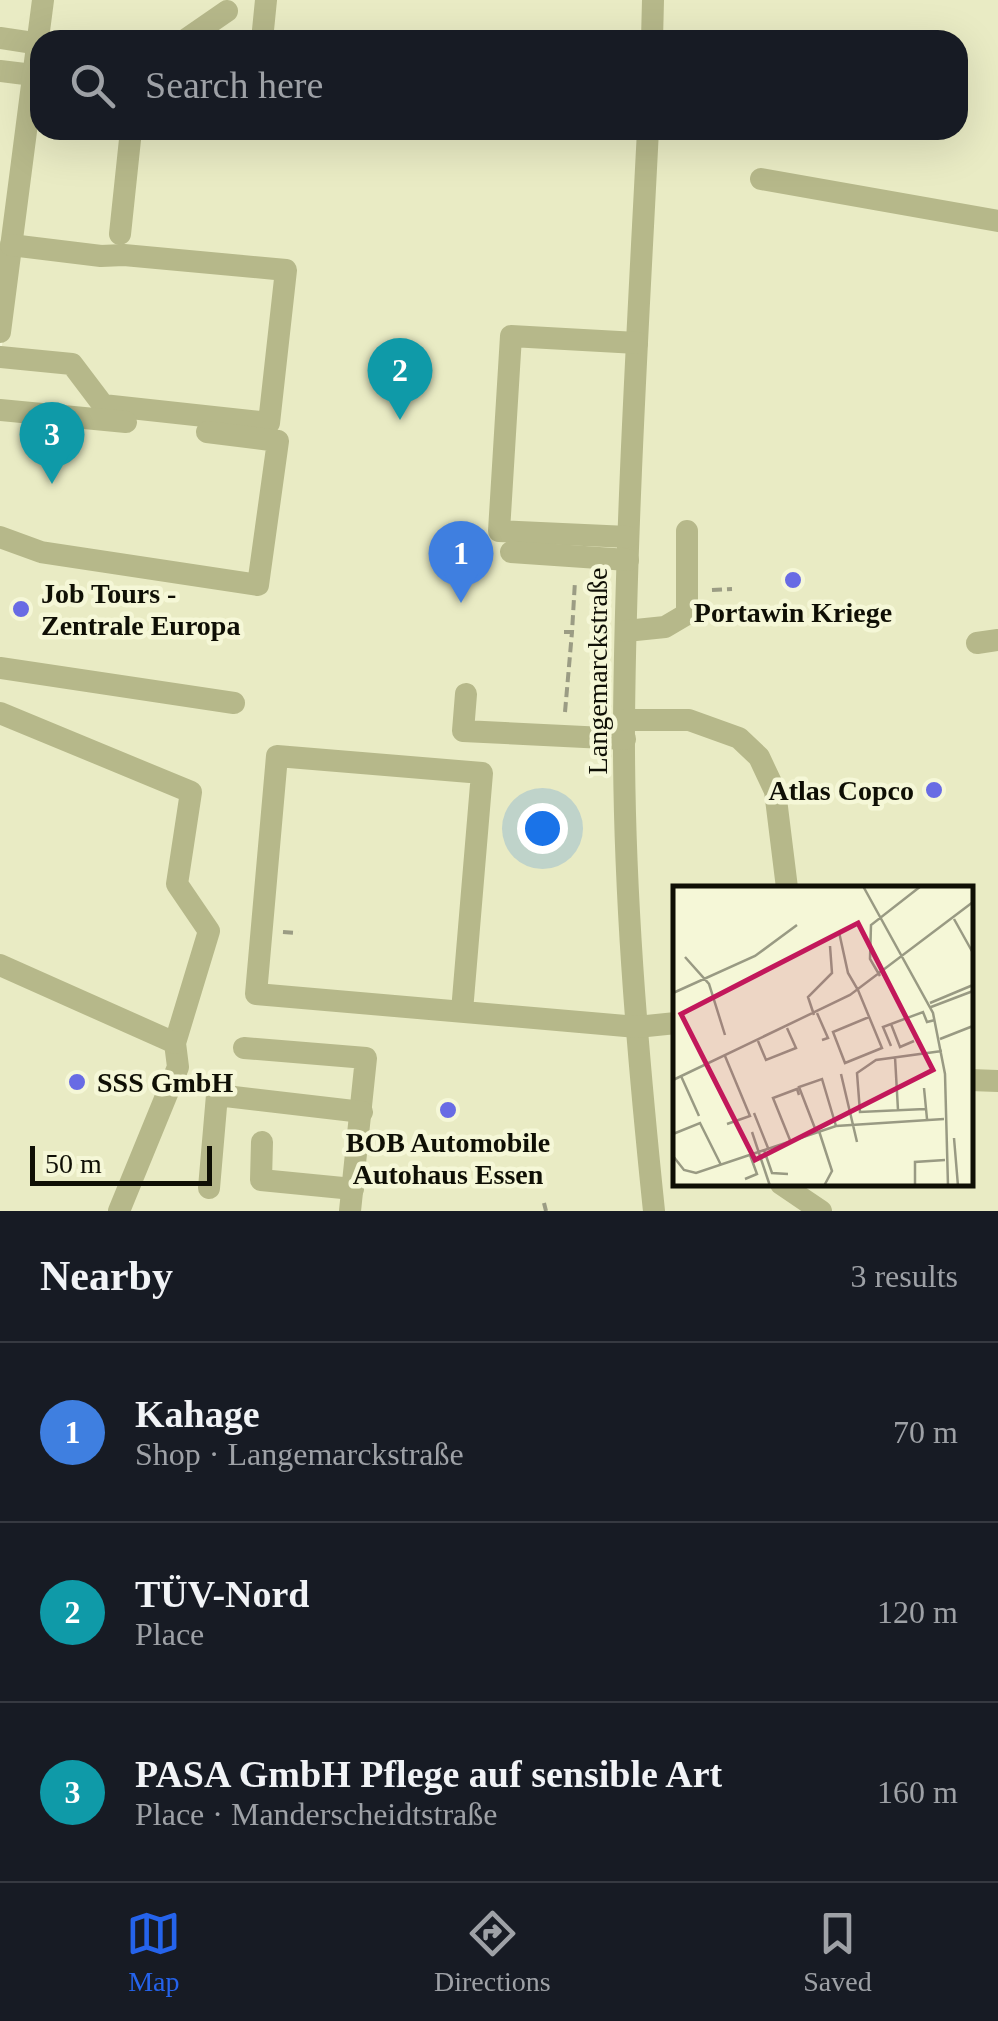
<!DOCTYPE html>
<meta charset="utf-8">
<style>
:root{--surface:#171b24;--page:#242831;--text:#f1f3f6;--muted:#9ea1a6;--line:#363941;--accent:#2563eb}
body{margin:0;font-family:"Times New Roman",serif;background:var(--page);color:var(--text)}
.scale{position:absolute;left:30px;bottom:25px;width:182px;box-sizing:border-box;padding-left:10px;border:5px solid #0f0f05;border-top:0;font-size:28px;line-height:35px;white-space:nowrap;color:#0f0f05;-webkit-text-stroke:8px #f5f7d7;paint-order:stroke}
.you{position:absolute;left:542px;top:828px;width:35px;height:35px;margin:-25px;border:8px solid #fff;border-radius:50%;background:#1a73e8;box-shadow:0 0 0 15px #1a73e833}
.badge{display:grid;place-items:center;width:65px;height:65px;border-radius:50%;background:var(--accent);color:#fff;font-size:32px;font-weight:700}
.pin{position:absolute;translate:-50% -82px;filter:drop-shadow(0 2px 5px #0008)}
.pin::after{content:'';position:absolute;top:52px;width:35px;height:30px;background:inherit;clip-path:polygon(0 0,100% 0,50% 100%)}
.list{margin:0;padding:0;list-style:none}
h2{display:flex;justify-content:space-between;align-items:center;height:130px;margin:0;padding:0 40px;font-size:42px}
h2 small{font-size:32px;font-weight:400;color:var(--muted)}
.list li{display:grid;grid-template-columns:65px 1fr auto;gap:30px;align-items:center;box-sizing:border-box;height:180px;padding:0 40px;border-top:2px solid var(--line)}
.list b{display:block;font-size:38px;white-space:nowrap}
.list p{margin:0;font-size:32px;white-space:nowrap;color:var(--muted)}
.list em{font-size:32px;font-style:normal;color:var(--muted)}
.icon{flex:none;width:55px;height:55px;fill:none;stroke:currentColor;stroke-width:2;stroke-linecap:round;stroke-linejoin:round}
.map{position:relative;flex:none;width:998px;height:1211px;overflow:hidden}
.search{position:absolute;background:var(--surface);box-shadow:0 10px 40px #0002;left:30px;right:30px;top:30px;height:110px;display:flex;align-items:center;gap:25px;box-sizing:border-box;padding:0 35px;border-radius:30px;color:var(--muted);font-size:38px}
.sheet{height:670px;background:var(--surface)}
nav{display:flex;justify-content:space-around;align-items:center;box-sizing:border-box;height:140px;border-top:2px solid var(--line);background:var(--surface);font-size:28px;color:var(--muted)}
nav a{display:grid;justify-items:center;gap:5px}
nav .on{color:var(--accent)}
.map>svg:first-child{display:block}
</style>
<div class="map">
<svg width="998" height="1211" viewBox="0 0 998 1211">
<rect width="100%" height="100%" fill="#f5f7d7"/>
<path fill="#e9ebc4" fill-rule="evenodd" d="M 0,0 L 998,0 L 998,1211 L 0,1211 L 0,362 L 10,279 L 0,277 ZM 40,40 L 958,40 L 958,130 L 40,130 ZM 676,888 L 970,888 L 970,1184 L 676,1184 Z"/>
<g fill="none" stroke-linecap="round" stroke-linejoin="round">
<g stroke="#9b9c84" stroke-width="4" stroke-dasharray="10 5" stroke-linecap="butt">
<path d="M 712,590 L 732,589"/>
<path d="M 564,632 L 572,632 L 575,581"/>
<path d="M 565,712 L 572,632"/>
<path d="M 283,932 L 298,933"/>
<path d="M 544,1203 L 546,1211"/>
</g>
<g stroke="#b6b88a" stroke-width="22">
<path d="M 0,38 L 40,44"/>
<path d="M 185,40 L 227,11"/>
<path d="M 262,40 L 266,0"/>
<path d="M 652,40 L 653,0"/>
<path d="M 0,71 L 33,75"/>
<path d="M 648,130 C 638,326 626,523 624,720 C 623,884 637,1048 654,1211"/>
<path d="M 761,179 L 998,221"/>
<path d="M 120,234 L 131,130"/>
<path d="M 0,332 L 43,0"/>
<path d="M 0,357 L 72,364 L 103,405 L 269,423 L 286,270 L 124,255 L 101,256 L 11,245"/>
<path d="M 0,410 L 126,422"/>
<path d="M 0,537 L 41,552 L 258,585 L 278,441 L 207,432"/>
<path d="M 628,537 L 499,531 L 511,336 L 637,343"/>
<path d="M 511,552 L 628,560"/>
<path d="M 626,631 L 665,627 L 687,614 L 687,531"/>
<path d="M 977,643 L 998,640"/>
<path d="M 0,668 L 234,703"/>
<path d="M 466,694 L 463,731 L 625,739"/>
<path d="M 0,713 L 191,792 L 177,884 L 209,931 L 175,1043 L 178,1067 L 119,1211"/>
<path d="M 624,720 L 689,720 L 739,738 L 759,757 L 775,791 L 787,888"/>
<path d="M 0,965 L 175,1043"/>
<path d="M 462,1011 L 482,773 L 277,756 L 256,994 L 637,1027 L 676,1023"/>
<path d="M 244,1048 L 366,1058 L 350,1211"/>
<path d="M 970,1080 L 998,1081"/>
<path d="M 262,1142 L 261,1180 L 353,1189"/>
<path d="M 781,1184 L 821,1211"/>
<path d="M 209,1188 L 217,1095 L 362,1112"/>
</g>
</g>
<g fill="#686be4" stroke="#f5f7d7" stroke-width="4">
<circle cx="793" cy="580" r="10"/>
<circle cx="21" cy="609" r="10"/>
<circle cx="934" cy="790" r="10"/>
<circle cx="77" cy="1082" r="10"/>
<circle cx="448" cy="1110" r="10"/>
</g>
<g text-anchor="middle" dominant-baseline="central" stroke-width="9" stroke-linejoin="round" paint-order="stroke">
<g font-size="28" font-weight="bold" fill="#0f0f05" stroke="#f5f7d7" text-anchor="start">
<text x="41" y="593">Job Tours -<tspan x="41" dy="32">Zentrale Europa</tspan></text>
<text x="793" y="612" text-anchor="middle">Portawin Kriege</text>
<text x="914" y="790" text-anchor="end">Atlas Copco</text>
<text x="97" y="1082">SSS GmbH</text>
<text x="448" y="1142" text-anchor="middle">BOB Automobile<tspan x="448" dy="32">Autohaus Essen</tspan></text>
</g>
<g font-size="28" fill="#0f0f05" stroke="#f5f7d7">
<text transform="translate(597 671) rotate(-90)">Langemarckstraße</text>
</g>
</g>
<g transform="translate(673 886)">
<rect width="300" height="300" fill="#f5f7d7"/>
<path fill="none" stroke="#999a83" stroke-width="2.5" d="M 190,0 L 260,127 L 272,188 L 275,300M 281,33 L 300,67M 166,46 L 175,87 L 185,104 L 209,162 L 172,177 L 160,146 L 196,131M 12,71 L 36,98 L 52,149M 207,90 L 197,73 L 198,39 L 248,0M 0,107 L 82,70 L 124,39M 257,117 L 300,99M 258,121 L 300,105M 144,127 L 155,152 L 149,154M 141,129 L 135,111 L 159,87 L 157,60M 218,138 L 227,161 L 241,155M 267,153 L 300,140M 85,155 L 93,174 L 123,162 L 114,142M 218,160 L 210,141 L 250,126 L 254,136 L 262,134M 52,170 L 77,230 L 54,238M 222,171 L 225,224M 168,188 L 184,256M 8,190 L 26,230M 0,194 L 177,109 L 300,16M 251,202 L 254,233M 252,223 L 187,226 L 184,187 L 203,174 L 269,165M 81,227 L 95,262M 143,245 L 126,201 L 149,193 L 163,240M 146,245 L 159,285 L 151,300M 79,246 L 97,300M 0,248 L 27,237 L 48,279M 281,252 L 285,300M 117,254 L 100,212 L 124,203 L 126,209M 91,264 L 99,287 L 115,288M 0,270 L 11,284 L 23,287 L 163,240 L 271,233M 72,293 L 84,288 L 77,269M 242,300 L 242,276 L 272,274"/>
<path fill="#c2185b" fill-opacity="0.15" stroke="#c2185b" stroke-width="5" d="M 185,37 L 260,184 L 82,274 L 8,128 Z"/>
<rect width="300" height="300" fill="none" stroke="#0f0f05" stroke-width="5"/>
</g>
</svg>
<div class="scale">50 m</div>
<div class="you"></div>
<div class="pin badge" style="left:461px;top:603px;background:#3f7fe0">1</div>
<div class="pin badge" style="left:400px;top:420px;background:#0f9aa8">2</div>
<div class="pin badge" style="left:52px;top:484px;background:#0f9aa8">3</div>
<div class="search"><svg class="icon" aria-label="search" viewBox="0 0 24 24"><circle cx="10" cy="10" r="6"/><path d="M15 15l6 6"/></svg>Search here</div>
</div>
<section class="sheet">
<h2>Nearby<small>3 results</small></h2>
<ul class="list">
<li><span class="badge" style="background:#3f7fe0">1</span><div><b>Kahage</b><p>Shop · Langemarckstraße</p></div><em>70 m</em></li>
<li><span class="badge" style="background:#0f9aa8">2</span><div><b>TÜV-Nord</b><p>Place</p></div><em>120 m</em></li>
<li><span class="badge" style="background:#0f9aa8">3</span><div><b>PASA GmbH Pflege auf sensible Art</b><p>Place · Manderscheidtstraße</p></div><em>160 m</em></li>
</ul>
</section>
<nav>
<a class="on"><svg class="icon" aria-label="map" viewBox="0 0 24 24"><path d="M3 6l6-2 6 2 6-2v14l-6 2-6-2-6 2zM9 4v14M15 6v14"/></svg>Map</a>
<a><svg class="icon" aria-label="directions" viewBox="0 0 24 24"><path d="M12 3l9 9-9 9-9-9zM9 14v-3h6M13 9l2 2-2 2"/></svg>Directions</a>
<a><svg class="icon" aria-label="saved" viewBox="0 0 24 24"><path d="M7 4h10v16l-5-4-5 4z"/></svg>Saved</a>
</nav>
